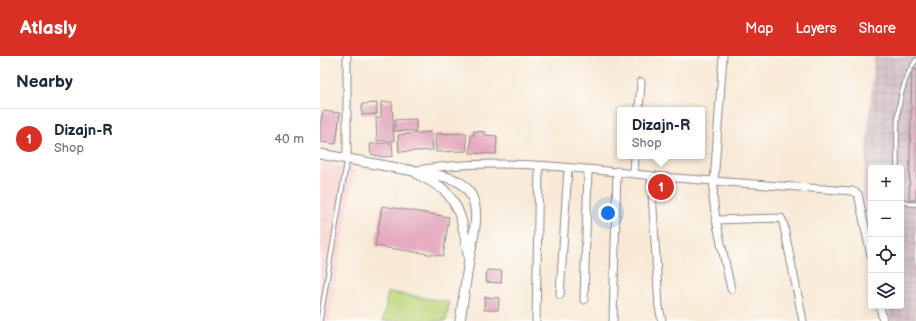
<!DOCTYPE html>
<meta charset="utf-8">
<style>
:root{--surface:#fff;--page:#f2f2f3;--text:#1f2937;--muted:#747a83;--line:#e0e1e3;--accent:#d93025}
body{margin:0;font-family:"Balsamiq Sans",sans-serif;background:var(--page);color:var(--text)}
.controls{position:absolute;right:12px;bottom:12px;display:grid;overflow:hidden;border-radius:4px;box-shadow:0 2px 10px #0003}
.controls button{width:36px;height:36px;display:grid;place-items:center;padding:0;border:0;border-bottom:1px solid var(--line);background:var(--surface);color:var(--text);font:20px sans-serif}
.you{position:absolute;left:288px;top:157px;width:14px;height:14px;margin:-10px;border:3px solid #fff;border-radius:50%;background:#1a73e8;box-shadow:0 0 0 6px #1a73e833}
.badge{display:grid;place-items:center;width:26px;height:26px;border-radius:50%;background:var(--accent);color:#fff;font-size:13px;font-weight:700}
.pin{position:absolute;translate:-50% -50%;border:2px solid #fff;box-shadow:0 1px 4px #0006}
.popup{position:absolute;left:297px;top:51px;width:88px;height:52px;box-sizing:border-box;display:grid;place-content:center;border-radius:4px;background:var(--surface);filter:drop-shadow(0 1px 3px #0005);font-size:13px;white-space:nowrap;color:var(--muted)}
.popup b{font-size:15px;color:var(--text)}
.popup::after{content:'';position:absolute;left:50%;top:100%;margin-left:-8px;border:8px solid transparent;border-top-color:var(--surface)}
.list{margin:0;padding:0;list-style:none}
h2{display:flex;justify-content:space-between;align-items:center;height:52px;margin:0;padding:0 16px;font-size:17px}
h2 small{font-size:13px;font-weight:400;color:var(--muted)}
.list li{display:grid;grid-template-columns:26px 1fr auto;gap:12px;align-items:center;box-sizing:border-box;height:60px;padding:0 16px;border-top:1px solid var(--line)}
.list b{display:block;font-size:15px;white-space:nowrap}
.list p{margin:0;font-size:13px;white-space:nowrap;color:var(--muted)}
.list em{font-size:13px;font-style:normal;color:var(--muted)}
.icon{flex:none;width:22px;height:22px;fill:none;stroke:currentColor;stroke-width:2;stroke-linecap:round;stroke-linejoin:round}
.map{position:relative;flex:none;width:596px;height:265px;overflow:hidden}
header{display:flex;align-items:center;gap:24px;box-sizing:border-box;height:56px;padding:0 20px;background:var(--accent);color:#fff}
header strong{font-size:19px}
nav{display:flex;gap:22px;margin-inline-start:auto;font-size:14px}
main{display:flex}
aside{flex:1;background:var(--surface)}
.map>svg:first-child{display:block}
</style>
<header>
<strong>Atlasly</strong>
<nav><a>Map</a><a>Layers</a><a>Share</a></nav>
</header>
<main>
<aside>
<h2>Nearby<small></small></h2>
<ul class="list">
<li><span class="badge">1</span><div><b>Dizajn-R</b><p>Shop</p></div><em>40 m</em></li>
</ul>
</aside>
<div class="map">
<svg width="596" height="265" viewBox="0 0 596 265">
<defs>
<pattern id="industrial-grid" width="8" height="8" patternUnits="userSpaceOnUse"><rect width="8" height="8" fill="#d2bec3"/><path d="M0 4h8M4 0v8" fill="none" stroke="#b4a3a8"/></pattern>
</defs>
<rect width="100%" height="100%" fill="#fdfcf7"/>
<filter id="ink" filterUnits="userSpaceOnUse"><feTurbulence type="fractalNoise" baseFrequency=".025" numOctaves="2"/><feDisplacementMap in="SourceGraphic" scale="8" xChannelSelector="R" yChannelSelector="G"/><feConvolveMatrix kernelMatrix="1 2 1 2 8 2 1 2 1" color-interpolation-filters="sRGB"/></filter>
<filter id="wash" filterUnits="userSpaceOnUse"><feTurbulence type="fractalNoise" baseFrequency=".012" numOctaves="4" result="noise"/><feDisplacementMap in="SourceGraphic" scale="16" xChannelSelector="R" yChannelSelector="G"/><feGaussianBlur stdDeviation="0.9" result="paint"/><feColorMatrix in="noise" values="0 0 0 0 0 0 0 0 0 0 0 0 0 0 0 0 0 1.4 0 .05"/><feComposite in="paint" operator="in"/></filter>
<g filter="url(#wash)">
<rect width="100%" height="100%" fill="#f8e9d6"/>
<path fill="#f7d0cd" d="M 0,107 L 35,114 L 9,265 L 0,265 Z"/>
<path fill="url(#industrial-grid)" d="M 554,0 L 596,0 L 596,265 L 571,265 L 567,250 L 581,250 L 581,112 L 551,112 L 551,176 L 543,140 Z"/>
<path fill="#bbd479" stroke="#6e7b5a" d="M 68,236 L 129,246 L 126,265 L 63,265 Z"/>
<g id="blocks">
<g fill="#e5aac0">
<path d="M 592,12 L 596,13 L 596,144 L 589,144 Z"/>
<path d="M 61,46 L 72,46 L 74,85 L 57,85 L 56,62 L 61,62 Z"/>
<path d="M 57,47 L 57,58 L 42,59 L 42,48 Z"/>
<path d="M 3,55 L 20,57 L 16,88 L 0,86 L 0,70 Z"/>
<path d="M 96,63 L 96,75 L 75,75 L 75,64 Z"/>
<path d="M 154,75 L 165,76 L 165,79 L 177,80 L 176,98 L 150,97 L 151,79 L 154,79 Z"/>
<path d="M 111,76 L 113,94 L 79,96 L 78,79 Z"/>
<path d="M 146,77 L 147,95 L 116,96 L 115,78 Z"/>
<path d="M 72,87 L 73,100 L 63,101 L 51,98 L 50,88 Z"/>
<path d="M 62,150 L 129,161 L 123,200 L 55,190 Z"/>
<path d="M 167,214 L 182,215 L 181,227 L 166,226 Z"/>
<path d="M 165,241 L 179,242 L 178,254 L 164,254 Z"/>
</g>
</g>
</g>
<g filter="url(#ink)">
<use href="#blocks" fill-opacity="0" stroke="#8d8688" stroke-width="1"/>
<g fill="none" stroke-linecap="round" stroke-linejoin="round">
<defs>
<g id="service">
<path d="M 577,112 C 577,76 574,35 596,4"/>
<path d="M 581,144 L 590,148 L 596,148"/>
<path d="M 0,265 L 27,104"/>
</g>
<g id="minor">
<path d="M 27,0 L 27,103"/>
<path d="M 403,0 L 393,141 L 396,164 L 411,233"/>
<path d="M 319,54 L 321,26"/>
<path d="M 97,114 C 175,101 256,112 333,120 C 399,126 466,130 532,135 L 538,138 L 551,200"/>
<path d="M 314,117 L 315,100"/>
<path d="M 331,120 L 339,251 L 342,265"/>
<path d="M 396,164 L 461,162 L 463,166 L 483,265"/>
<path d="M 240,239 L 248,112"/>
<path d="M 264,244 L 268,114"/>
<path d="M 560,250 L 563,265"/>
<path d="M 216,265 L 219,110"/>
<path d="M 293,265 L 297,115"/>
</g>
<g id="tertiary">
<path d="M 0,98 L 116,119 C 125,121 135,122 142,128 C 165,147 153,180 149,204 C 146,224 143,245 140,265"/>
<path d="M 97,118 C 106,123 116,127 124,134 C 142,151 144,176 148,198"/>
</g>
</defs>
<use href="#service" stroke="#8d8688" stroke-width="5.5"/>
<use href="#minor" stroke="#8d8688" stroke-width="9"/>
<use href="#tertiary" stroke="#8d8688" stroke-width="11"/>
<use href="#service" stroke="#fff" stroke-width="3.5"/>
<use href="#minor" stroke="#fff" stroke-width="7"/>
<use href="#tertiary" stroke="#fff" stroke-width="9"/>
</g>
</g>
</svg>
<div class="controls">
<button>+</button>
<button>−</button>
<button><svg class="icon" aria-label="locate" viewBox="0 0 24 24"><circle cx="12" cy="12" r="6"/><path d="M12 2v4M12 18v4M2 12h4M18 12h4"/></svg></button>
<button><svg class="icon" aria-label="layers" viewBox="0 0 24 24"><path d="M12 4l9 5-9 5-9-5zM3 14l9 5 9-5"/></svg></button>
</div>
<div class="you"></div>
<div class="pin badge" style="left:341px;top:131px">1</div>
<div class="popup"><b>Dizajn-R</b>Shop</div>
</div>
</main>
